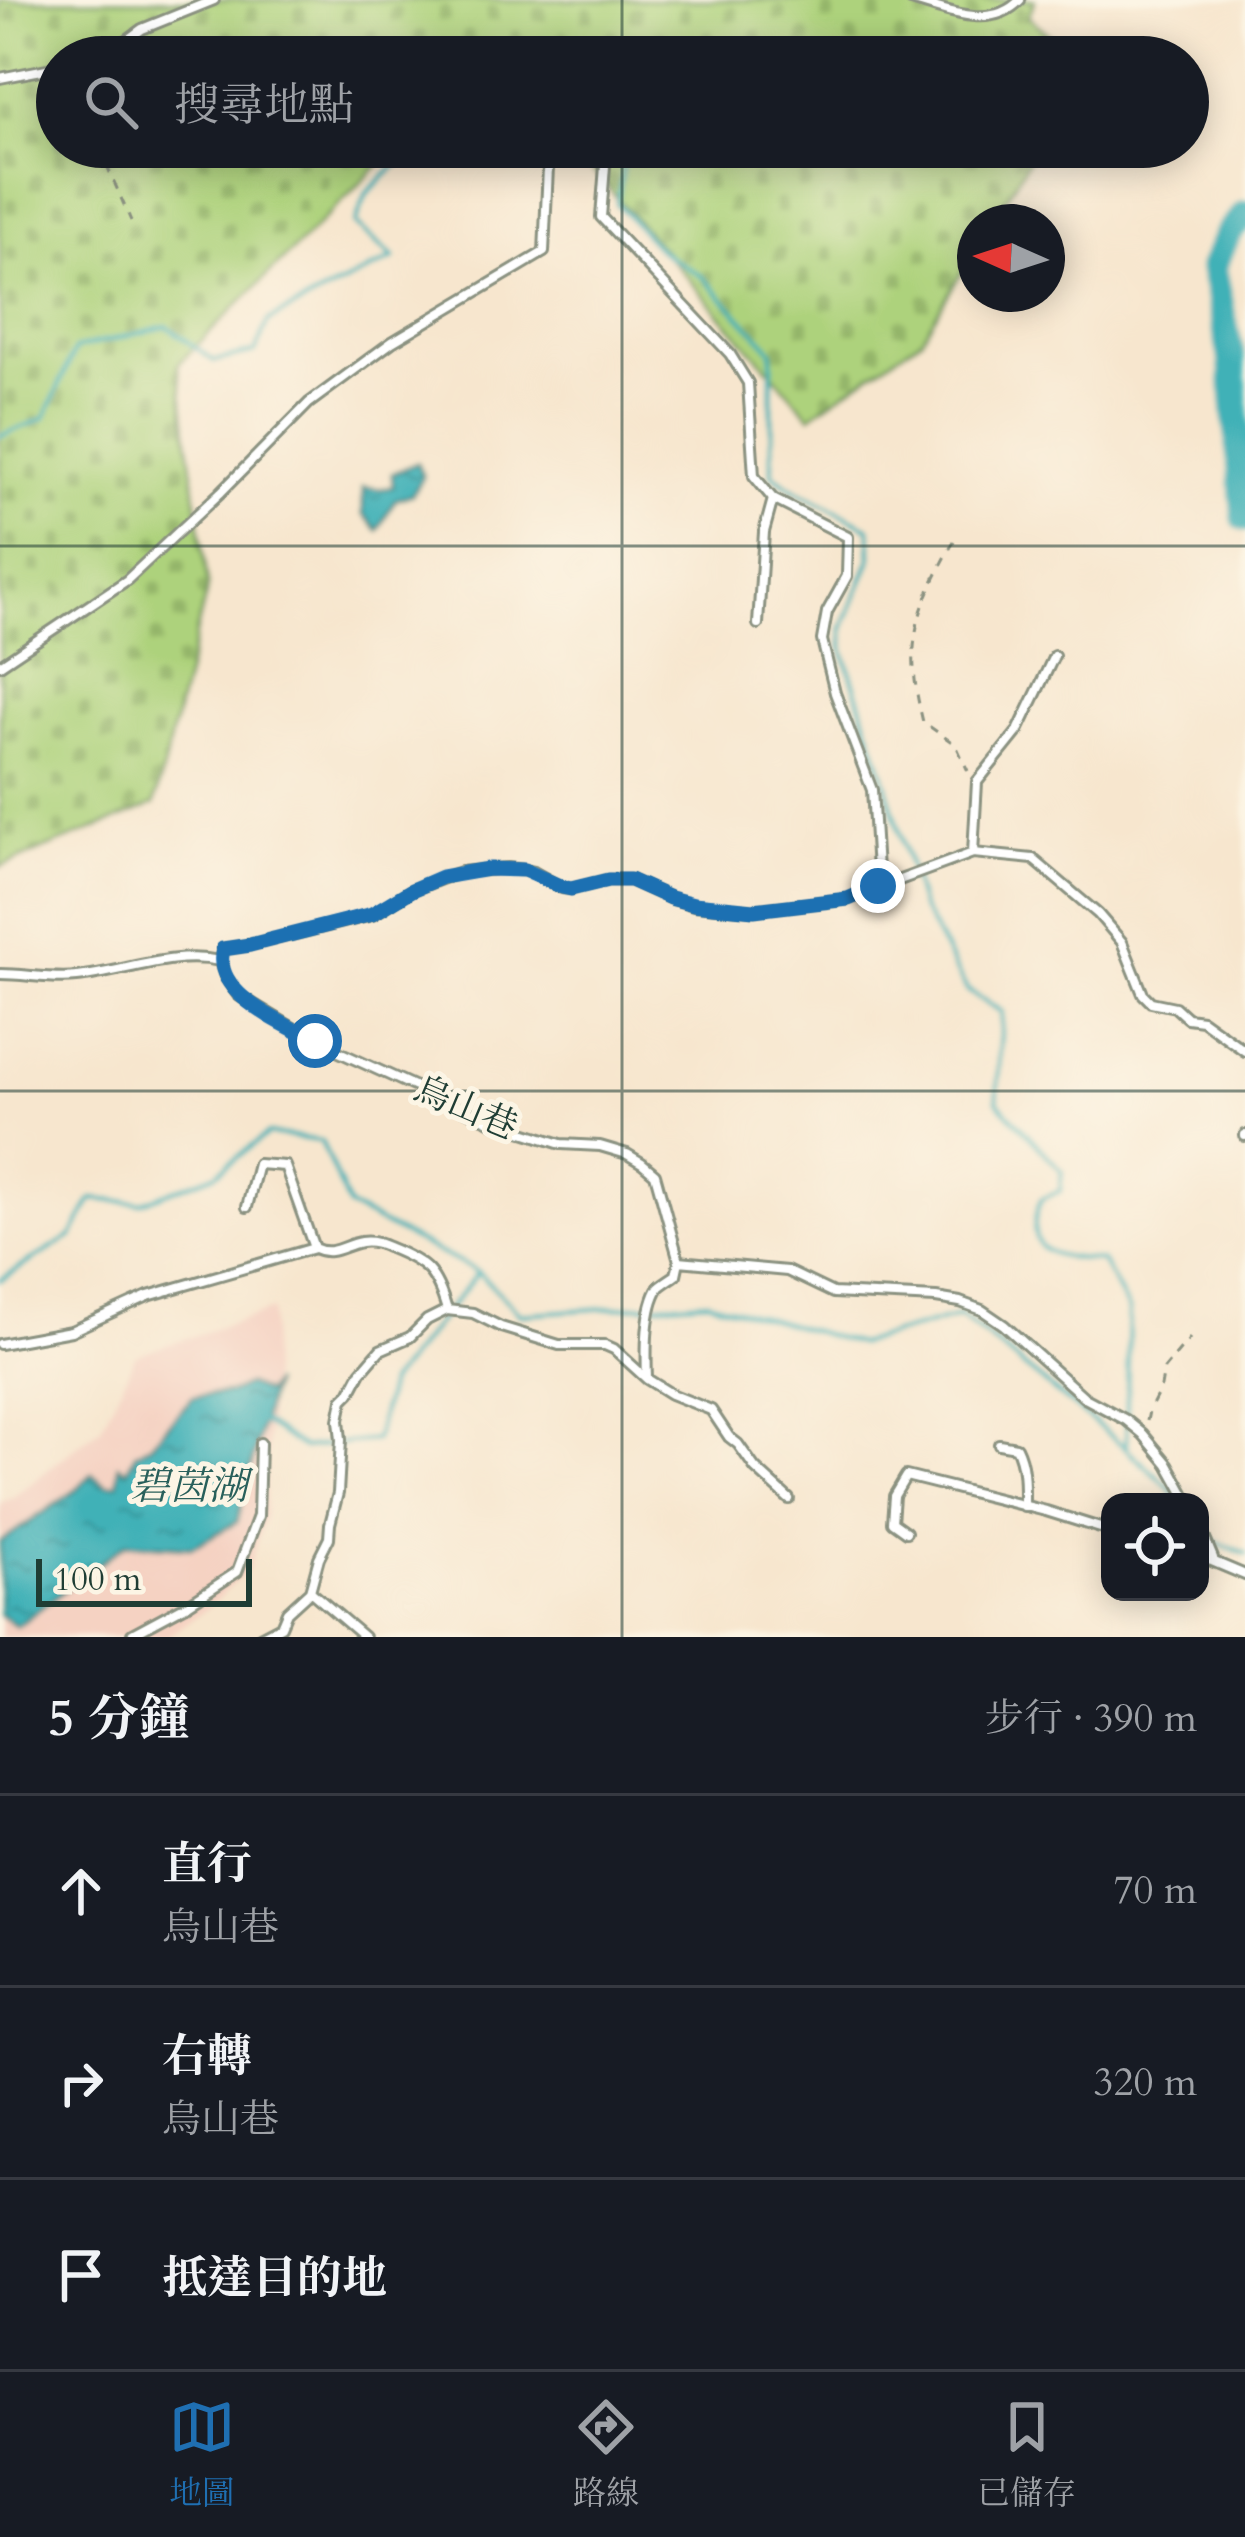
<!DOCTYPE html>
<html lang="zh-TW">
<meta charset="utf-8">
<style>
:root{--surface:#171b24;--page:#242831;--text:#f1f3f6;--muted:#9ea1a6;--line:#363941;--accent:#1f6fb2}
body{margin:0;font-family:Cardo,"Noto Serif TC",serif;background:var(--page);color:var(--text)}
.controls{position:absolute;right:36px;bottom:36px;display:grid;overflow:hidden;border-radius:24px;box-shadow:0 6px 30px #0003}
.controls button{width:108px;height:108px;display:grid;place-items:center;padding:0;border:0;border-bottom:3px solid var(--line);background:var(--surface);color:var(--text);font:60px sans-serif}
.compass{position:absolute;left:957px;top:204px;width:108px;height:108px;border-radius:50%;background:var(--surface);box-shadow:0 6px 30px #0003;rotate:273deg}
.scale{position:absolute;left:36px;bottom:30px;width:216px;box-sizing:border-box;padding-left:12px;border:6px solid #1f3d34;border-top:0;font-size:33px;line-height:42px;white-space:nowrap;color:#1f3d34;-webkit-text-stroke:9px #fcf5e5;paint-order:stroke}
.stop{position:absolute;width:36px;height:36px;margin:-27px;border:9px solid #1f6fb2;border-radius:50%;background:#fff}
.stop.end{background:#1f6fb2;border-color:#fff;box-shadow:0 3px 12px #0008}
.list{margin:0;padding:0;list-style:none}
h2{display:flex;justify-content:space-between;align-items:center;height:156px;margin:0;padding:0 48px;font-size:51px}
h2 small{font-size:39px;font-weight:400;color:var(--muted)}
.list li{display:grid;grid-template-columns:78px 1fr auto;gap:36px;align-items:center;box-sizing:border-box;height:192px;padding:0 48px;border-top:3px solid var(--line)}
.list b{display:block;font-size:45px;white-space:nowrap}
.list p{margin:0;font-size:39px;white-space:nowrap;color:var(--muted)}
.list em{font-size:39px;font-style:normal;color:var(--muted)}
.icon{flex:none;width:66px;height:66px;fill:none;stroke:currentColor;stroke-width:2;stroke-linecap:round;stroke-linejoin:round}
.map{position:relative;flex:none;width:1245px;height:1637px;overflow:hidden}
.search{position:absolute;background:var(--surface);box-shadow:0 6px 30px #0003;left:36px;right:36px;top:36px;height:132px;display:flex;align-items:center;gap:30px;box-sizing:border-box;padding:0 42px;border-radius:66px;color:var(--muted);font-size:45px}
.sheet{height:732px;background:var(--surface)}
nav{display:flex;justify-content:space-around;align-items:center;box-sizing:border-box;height:168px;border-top:3px solid var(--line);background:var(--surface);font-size:33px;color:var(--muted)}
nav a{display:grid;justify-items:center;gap:6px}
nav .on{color:var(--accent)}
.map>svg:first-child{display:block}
</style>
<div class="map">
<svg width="1245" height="1637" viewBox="0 0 1245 1637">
<defs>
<pattern id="cemetery-stones" width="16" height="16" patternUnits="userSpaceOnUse" patternTransform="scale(3)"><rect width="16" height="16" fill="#add27b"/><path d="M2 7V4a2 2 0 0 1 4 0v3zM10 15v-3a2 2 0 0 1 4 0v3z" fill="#94b56b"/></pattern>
<pattern id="water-ripples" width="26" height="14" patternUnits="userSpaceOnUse" patternTransform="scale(3)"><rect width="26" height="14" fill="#40b1b7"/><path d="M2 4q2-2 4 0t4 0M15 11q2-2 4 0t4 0" fill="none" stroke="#359196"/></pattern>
</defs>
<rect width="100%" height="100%" fill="#fcf5e5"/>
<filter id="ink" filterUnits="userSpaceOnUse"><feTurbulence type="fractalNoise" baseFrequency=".00833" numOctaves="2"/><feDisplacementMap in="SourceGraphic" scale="24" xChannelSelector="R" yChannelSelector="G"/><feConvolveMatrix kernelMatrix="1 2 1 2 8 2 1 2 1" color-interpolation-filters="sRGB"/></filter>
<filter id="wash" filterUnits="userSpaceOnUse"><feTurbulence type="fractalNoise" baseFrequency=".004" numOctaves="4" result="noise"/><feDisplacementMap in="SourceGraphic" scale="48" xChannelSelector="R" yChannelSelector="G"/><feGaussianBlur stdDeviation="2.7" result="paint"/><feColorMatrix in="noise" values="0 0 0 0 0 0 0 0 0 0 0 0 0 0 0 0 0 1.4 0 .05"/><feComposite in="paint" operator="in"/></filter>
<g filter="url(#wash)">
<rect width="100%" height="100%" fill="#f7e6ce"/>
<path fill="#f5d2c2" d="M 272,1310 L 265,1516 L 248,1570 L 209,1607 L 166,1637 L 0,1637 L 0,1503 L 13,1498 L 101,1427 L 136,1355 Z"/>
<g fill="url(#cemetery-stones)" stroke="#668858" stroke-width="3">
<path d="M 0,0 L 1035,0 L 1028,17 L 1078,57 L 57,57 L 57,147 L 397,147 L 178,364 L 208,585 L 154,805 L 0,867 Z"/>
<path d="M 572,147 L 1036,147 L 992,222 L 975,222 L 975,250 L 921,339 L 810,416 Z"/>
</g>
<g fill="url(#water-ripples)" stroke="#307776" stroke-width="3">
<path d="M 417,463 L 423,477 L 412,494 L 395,500 L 378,530 L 363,514 L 363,487 L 381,489 L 393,487 L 392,474 Z"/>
<path d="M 272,1383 L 237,1522 L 192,1547 L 126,1543 L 17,1626 L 0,1615 L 0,1542 L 78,1489 L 92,1474 L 107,1485 L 118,1484 L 119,1465 L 127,1471 L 135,1454 L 151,1444 L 193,1397 L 230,1393 L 247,1385 L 266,1393 Z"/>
</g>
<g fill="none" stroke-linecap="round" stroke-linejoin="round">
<g stroke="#40b1b7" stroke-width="4.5">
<path d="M 453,147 L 484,147"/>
<path d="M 626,147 L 617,204 L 661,251 L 703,277 L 772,350 L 772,474 L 797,491 L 870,528 L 871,559 L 843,628 L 843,649 L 884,776 L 921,907 L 967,990 L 1002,1012 L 997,1101 L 1062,1171 L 1060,1191 L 1041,1199 C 1018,1258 1058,1256 1102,1261 L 1129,1311 L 1126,1448"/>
<path d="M 0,436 L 45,418 L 75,349 L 167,326 L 214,361 L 255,352 L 268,321 L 394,258 L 355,224 L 367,193 L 416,147"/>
<path d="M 0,1280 L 72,1236 L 92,1199 L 140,1203 L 215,1174 L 268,1134 L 321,1141 L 349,1207 L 478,1272"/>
<path d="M 261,1421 L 303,1448 L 375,1440 L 389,1383 L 478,1272 L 520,1314 L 708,1301 L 858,1344 L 960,1316 L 1126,1448 L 1172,1490 L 1174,1502"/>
<path d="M 1205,1538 L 1245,1553"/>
</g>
<path stroke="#40b1b7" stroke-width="27" d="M 1245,214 L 1228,234 L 1213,267 L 1231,355 L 1245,518"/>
</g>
</g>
<g filter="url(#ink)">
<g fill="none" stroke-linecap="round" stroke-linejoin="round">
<defs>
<g id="lane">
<path d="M 911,0 C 946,10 991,31 1020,0"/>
<path d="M 104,57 L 142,29 L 214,0"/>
<path d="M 0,78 L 57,67"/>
<path d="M 589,147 L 605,166 L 601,217 L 730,354 L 748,383 L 754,476 L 773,499 L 848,537 L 847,576 L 827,612 L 822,640 L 835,693 L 872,790 L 878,886"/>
<path d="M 758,624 L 764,532 L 773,499"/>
<path d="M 0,665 L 127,580 L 221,492 L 309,403 L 392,342 L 544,252 L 549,147"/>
<path d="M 973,853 L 977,782 L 1018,731 L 1054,656"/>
<path d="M 0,974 C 26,974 52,980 77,977 C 125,972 172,951 220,961"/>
<path d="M 1245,1136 L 1245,1135"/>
<path d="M 247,1207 L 258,1164 L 285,1166 L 314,1248 C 333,1257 343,1245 361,1242 C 372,1240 381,1244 390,1248 C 427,1263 436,1272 447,1310 L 473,1313 L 501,1327 L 559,1345 L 605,1345 L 614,1349 L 647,1379 L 671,1394 L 711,1410 L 729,1437 L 738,1444 L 755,1468 L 789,1499"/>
<path d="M 679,1261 L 655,1174 L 642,1163 L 627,1154 L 600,1146 L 561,1144 L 492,1122 L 315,1041 L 238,995 L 225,976 L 220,961 L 223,949 L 250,945 L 372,915 L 412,890 L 460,872 L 507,868 L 523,870 L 534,872 L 562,888 L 571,889 L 608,880 L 630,880 L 670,898 L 694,905 L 754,910 L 848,899 L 973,853 L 1033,859 L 1098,914 L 1122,942 L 1143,994 L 1151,1002 L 1175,1007 L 1187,1018 L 1202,1020 L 1245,1051"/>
<path d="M 0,1344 L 71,1331 L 148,1296 L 314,1248"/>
<path d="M 647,1378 C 646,1352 645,1309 659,1287 C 662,1284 673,1277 676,1275 L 679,1261 L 787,1271 L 833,1293 L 936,1298 L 960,1302 L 982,1310 L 1004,1325 L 1085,1398 L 1126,1420 L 1143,1434 L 1168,1464 L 1189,1502"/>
<path d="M 999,1444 L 1016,1447 C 1025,1465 1024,1485 1024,1506"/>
<path d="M 1200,1527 L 1213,1558"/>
<path d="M 906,1532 L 892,1522 L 894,1496 L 906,1476 L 1046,1511 L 1110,1531"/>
<path d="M 1200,1556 L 1245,1575"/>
<path d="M 310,1591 L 364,1637"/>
<path d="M 132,1637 L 132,1634 L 188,1604 L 237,1572 L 258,1516 L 260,1443"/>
<path d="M 260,1637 L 281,1626 L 287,1612 L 310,1591 L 319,1558 L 329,1538 L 330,1524 L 338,1493 L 341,1440 L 339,1420 L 343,1400 L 350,1393 L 361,1372 L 380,1350 L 410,1337 L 427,1320 L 447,1310"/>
</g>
</defs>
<use href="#lane" stroke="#8b9281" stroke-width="14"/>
<g stroke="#8b9281" stroke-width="3" stroke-dasharray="9 9" stroke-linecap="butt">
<path d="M 104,147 L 108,168 L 131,221"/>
<path d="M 954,541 C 916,612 903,641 923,722 L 956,745 L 968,771"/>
<path d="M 1147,1421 L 1149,1411 L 1161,1387 L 1164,1369 L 1190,1338"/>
</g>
<use href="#lane" stroke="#fff" stroke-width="8"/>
</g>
</g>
<g fill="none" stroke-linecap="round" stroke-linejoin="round" filter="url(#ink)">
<path stroke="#1f6fb2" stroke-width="15" d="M 315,1041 C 282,1022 211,994 223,949 L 250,945 L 372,914 L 412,890 L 442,877 L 488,869 L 524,870 L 562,887 L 571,889 L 608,880 L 630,880 L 670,898 L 694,904 L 754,910 L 848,899 L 878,886"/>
</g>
<path fill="none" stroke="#1f3d34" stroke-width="3" stroke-opacity="0.55" d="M 622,0 L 622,57M 622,147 L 622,1637M 0,546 L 1245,546M 0,1091 L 1245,1091"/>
<g text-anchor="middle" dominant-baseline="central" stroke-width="10" stroke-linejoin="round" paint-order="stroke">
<g font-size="36" fill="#1f3d34" stroke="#fcf5e5">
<text transform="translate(466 1108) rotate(23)">烏山巷</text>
</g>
<g font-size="39" font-style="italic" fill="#29605b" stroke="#fcf5e5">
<text x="189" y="1486">碧茵湖</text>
</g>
</g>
</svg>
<div class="controls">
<button><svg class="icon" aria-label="locate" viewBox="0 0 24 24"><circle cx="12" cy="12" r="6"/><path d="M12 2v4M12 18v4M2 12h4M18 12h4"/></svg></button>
</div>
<svg class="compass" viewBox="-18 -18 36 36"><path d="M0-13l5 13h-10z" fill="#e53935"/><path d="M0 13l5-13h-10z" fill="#9ea1a6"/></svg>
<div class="scale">100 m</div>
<div class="stop" style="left:315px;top:1041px"></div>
<div class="stop end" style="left:878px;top:886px"></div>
<div class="search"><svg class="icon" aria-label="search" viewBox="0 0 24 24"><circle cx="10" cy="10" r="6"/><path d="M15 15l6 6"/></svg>搜尋地點</div>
</div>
<section class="sheet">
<h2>5 分鐘<small>步行 · 390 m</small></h2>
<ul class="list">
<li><svg class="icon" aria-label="ahead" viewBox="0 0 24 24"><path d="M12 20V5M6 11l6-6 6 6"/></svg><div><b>直行</b><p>烏山巷</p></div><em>70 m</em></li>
<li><svg class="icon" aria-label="right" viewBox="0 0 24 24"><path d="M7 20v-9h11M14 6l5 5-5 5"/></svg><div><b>右轉</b><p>烏山巷</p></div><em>320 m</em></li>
<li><svg class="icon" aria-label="arrive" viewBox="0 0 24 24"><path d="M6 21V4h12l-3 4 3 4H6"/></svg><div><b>抵達目的地</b></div></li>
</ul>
</section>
<nav>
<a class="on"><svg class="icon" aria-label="map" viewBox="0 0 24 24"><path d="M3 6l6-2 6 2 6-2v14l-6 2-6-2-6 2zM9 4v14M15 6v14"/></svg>地圖</a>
<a><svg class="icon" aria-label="directions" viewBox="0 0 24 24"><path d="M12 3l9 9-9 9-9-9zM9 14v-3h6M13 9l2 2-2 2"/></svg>路線</a>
<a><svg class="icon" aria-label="saved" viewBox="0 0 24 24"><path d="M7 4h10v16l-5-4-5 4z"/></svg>已儲存</a>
</nav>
